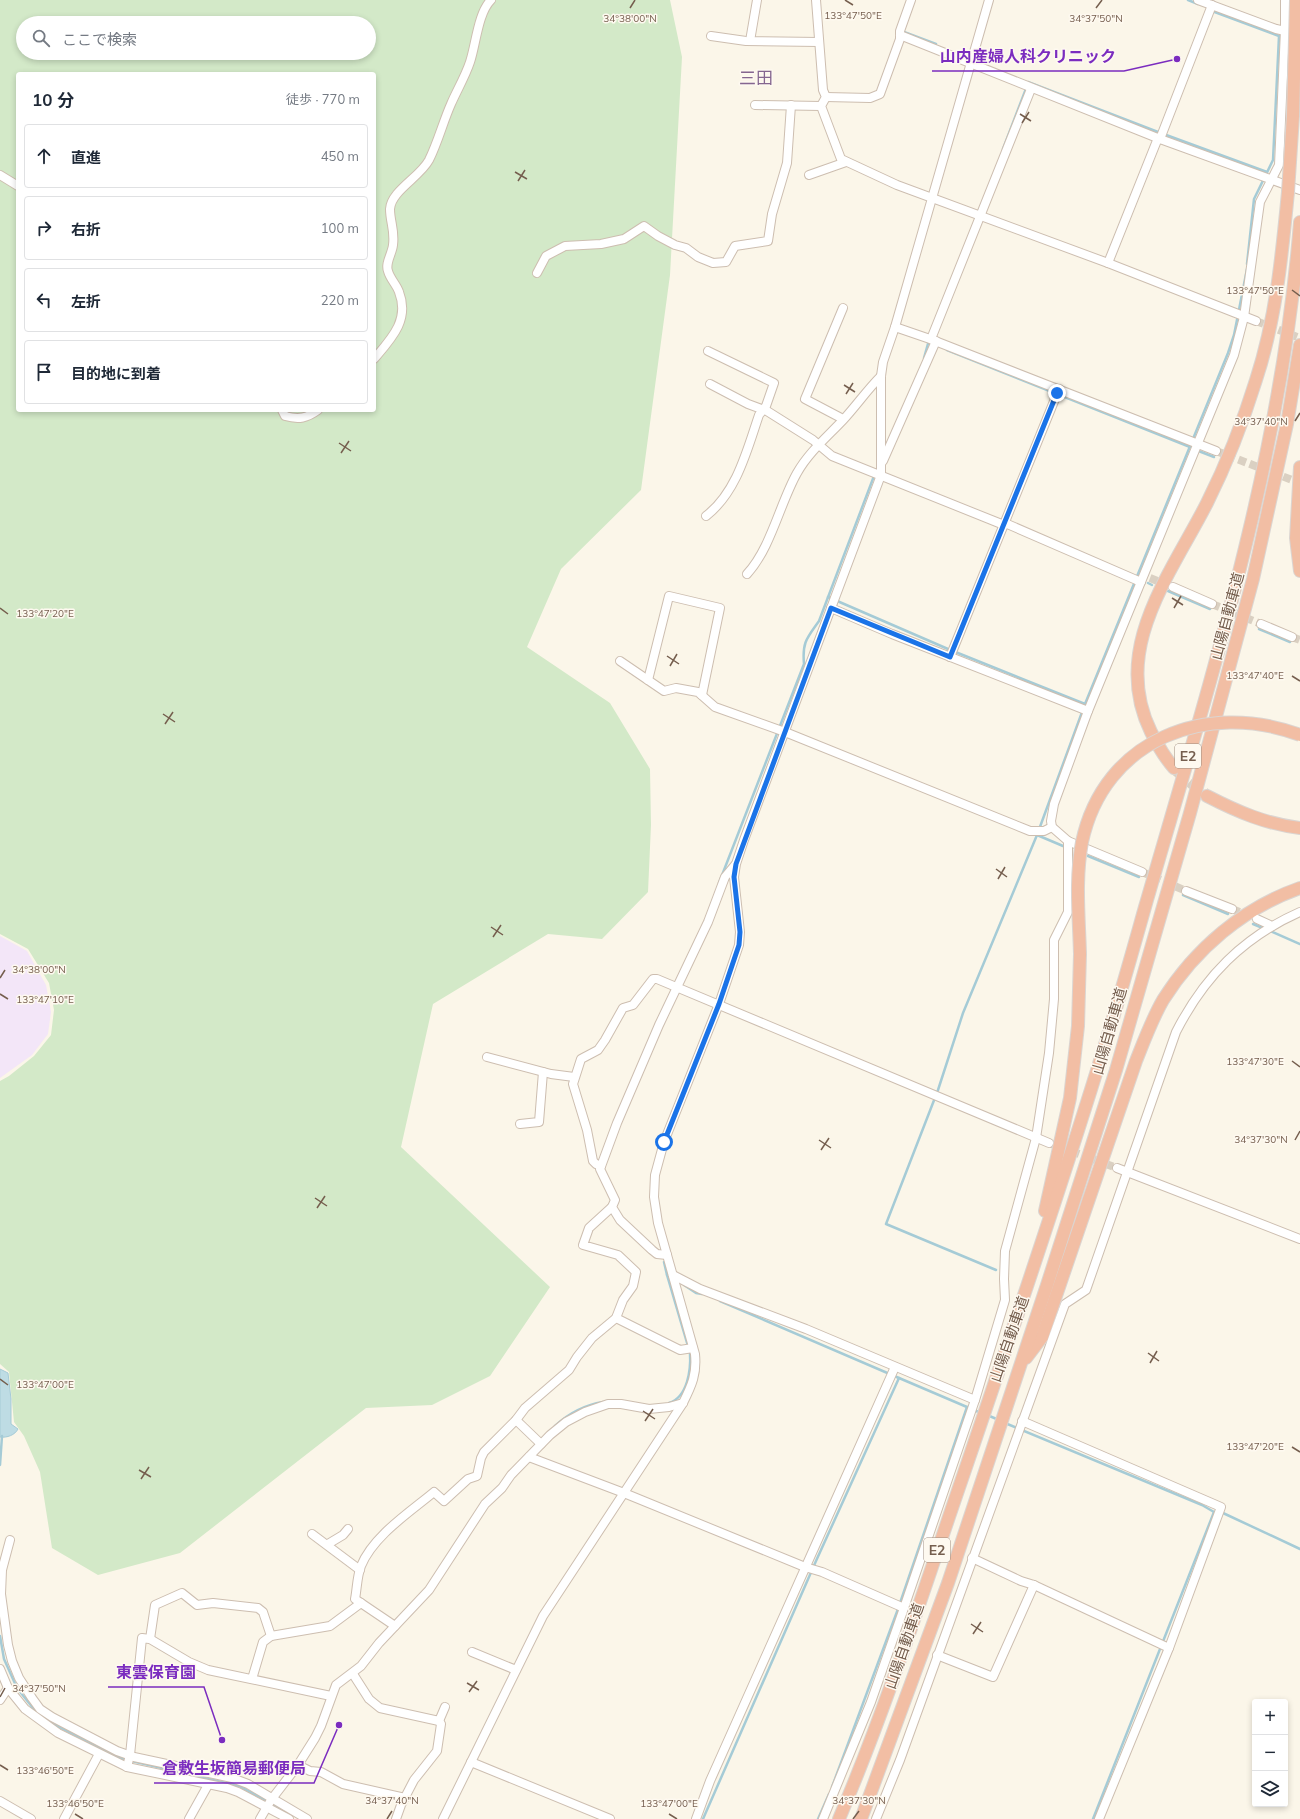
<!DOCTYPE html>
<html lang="ja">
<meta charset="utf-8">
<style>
:root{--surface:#fff;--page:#f2f2f3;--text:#1f2937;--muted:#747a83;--line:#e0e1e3}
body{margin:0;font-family:Mulish,"Noto Sans JP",sans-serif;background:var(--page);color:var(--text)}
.controls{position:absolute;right:12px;bottom:12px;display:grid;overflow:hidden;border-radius:4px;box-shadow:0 2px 6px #0003}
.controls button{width:36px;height:36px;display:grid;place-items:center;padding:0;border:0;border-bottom:1px solid var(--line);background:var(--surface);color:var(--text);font:20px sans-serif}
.stop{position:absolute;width:12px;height:12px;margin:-9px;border:3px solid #1a73e8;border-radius:50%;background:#fff}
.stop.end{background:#1a73e8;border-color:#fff;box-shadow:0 1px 4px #0008}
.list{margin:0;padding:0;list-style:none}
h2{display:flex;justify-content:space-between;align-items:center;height:52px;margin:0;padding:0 16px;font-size:17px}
h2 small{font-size:13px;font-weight:400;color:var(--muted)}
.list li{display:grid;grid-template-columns:26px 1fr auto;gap:12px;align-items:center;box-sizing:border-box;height:64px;margin:0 8px 8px;padding:0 8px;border:1px solid var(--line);border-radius:4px}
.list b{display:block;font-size:15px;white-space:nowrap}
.list em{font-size:13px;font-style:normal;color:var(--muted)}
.icon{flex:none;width:22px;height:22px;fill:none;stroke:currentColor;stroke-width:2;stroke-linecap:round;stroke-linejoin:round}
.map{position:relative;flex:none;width:1300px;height:1819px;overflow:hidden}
.search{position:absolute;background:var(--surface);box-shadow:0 2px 6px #0003;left:16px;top:16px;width:360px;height:44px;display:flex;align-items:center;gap:10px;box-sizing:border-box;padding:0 14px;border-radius:22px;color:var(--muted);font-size:15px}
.panel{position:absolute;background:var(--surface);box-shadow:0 2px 6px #0003;left:16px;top:72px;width:360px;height:340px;border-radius:4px}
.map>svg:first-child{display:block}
</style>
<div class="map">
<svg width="1300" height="1819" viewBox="0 0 1300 1819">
<rect width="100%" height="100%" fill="#fbf6e9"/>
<path fill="#f3e6f8" d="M 0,936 L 27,951 L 46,985 L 51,1012 L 48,1034 L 32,1055 L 0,1078 Z"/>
<path fill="#d3e9c8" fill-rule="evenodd" d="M 0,0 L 670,0 L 682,57 L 670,275 L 641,490 L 561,569 L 527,647 L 610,703 L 650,769 L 651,825 L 648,892 L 602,939 L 548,934 L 433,1004 L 401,1147 L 550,1287 L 490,1376 L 432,1405 L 366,1408 L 180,1553 L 98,1575 L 52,1548 L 40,1472 L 24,1436 L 14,1422 L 9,1372 L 0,1364 L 0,1081 L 9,1076 L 34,1056 L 51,1035 L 54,1010 L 49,983 L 28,949 L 0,934 ZM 23,23 L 369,23 L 369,53 L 23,53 ZM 18,74 L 374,74 L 374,410 L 18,410 Z"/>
<path fill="#bedce4" stroke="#a5cbd6" d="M 0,1369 L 8,1373 L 11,1399 L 11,1424 L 18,1429 C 15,1435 7,1438 0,1437 Z"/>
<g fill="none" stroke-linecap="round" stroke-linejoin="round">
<g stroke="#a5cbd6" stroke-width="2.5">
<path d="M 1188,0 L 1198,4"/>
<path d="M 1212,11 L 1279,36 L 1273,160 L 1254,199 L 1247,264"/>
<path d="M 904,32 L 936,44"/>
<path d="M 1028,82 L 1158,132 L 1267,172"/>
<path d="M 1003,149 L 1027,86"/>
<path d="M 947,350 L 1190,447"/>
<path d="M 924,358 L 929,340"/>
<path d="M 1196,450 L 1214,457"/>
<path d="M 1148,583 L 1152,585"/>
<path d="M 1168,591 L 1210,609"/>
<path d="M 828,597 L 948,649 L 1085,704"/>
<path d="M 1259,629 L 1290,642"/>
<path d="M 1037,835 L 1063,846"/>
<path d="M 1088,856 L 1139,877"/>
<path d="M 719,883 L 804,664 C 802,642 807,638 819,621 L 874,476"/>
<path d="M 1183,895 L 1228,914"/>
<path d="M 1253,924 L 1265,929"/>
<path d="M 1270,931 L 1300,944"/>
<path d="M 664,1262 L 667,1275"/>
<path d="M 996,1270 L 886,1224 L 938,1090 L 963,1013 L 1037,835 L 1085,704 L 1228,353 L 1234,335 L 1247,269"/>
<path d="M 667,1275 L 690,1353 C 691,1369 688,1397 669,1403"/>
<path d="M 684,1285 L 696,1293 L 702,1294"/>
<path d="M 720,1301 L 899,1378"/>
<path d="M 987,1415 L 999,1420"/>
<path d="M 1005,1423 L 1202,1505 L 1214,1512 L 1223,1513 L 1300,1549"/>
<path d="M 555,1426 C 568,1414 585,1405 603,1402"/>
<path d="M 0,1465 L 2,1436"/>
<path d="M 382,1635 L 402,1614"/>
<path d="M 0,1636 L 4,1659 L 17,1688 L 37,1713 L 53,1724 L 123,1759 L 239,1786 L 288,1812"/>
<path d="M 832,1787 L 898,1609 L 967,1407"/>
<path d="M 703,1819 L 816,1561 L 899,1378 L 981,1413"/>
<path d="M 818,1819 L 829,1794"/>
<path d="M 1093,1819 L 1214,1512"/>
</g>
<g stroke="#dad0c2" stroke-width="8" stroke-dasharray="8 4" stroke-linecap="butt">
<path d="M 1256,321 L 1300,338"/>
<path d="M 1216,451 L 1300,483"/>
<path d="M 1150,578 L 1173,587"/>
<path d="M 1212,604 L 1261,624"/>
<path d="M 1292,637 L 1300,640"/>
<path d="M 1142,872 L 1186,891"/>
<path d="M 1232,909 L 1257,919"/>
<path d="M 1049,1143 L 1117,1168"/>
</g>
<path stroke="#dad0c2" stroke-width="12" stroke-dasharray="12 6" stroke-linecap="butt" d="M 1176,770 L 1205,794"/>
<defs>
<g id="minor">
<path d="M 816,0 L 823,90 L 826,97 L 821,106 L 841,159 L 897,185 L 1108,263 L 1256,321"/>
<path d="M 1198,0 L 1276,29 L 1290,32"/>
<path d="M 900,35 L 1160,139 L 1300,190"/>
<path d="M 711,36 L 746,41 L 819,42"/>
<path d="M 750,41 L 757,0"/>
<path d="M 826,97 L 870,98 L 880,94 L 900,39 L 900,31 L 911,0"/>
<path d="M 755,105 L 821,106"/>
<path d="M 1160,139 L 1212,5"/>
<path d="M 0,175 L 18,186"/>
<path d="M 809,175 L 846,162"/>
<path d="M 1108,263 L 1158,138"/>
<path d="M 537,273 L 546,256 L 565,246 L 601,244 L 624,239 L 644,226 L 658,236 L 675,245 L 686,248 L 698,257 L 713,263 L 726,262 L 735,246 L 768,241 L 772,214 L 787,163 L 791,105"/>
<path d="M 843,308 L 805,399 L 843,419"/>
<path d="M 895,327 L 930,339 L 1216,451"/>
<path d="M 931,339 L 1031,89"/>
<path d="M 374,359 C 391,339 410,320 399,292 C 397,285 390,279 388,271 C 385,263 392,254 393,245 C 395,230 390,222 390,209 C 391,191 420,177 429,160 C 438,142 443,122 451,104 C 457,90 465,77 470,62 C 476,44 478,13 491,0"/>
<path d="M 710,384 L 748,404 L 767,411 L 813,440 L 832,456 L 1004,525"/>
<path d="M 282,410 L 285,416 C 299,420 307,418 318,410"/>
<path d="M 883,461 L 936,341"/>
<path d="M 706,516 C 737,492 747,450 759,415 L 766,406 L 774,383 L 708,351"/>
<path d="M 1005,523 L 1141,582"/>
<path d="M 747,574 C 771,548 780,503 797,473 C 809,452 827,437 843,420 C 856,406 867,390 881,376"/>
<path d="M 1173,587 L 1212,604"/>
<path d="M 831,608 L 892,634 L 1088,711"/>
<path d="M 1261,624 L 1292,637"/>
<path d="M 950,657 L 1059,389"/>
<path d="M 620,661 L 664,691 L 676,688 L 698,692 L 715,707 L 785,732 L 1030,831 L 1044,831 L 1052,827"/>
<path d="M 648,680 L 669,596 L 720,608 L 702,695"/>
<path d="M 1068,841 L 1142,872"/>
<path d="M 1186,891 L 1232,909"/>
<path d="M 1257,919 L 1272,926"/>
<path d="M 487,1057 L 551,1074 L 574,1077"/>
<path d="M 520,1124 L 539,1122 L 543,1072"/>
<path d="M 601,1166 L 596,1164 L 593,1161 L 587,1130 L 573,1084 L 581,1059 L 598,1050 L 605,1040 L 623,1008 L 633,1005 L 653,979 L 657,979 L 1049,1143"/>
<path d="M 1117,1168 L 1300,1239"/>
<path d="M 667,1255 L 657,1254 L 652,1250 L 620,1220 L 612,1207 L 615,1200 L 600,1169 L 617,1123 L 659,1025 L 708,922 L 725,877 L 735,865"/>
<path d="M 673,1275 L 700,1289 L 806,1329 L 975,1400"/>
<path d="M 616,1318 L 680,1350 L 693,1348"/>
<path d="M 516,1420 L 541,1444"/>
<path d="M 1022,1421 L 1221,1507 L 1169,1648 L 1099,1819"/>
<path d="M 529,1457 L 624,1493 L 805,1567 L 822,1572 L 904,1608"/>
<path d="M 312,1534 L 360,1570"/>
<path d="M 10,1540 L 2,1570 L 1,1594 L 8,1645 L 12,1661 L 19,1678 L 32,1698 L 40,1709 L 52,1717 L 117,1751 L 134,1757 L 232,1778 L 248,1784 L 307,1819"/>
<path d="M 328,1544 L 343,1535 L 348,1529"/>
<path d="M 972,1558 L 1021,1581 L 1034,1585 L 1169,1648"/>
<path d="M 395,1626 L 355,1599 C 357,1589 357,1576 361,1566 C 373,1536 410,1512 434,1492 L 444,1501 L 468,1479 L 477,1476 L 481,1458 L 484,1452 L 516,1420 L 525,1408 L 569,1370 L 577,1357 L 592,1338 L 616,1318 L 623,1300 L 633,1286 L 636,1272 L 618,1255 L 583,1245 L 589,1228 L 612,1207"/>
<path d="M 150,1639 L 155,1605 L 182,1593 L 197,1605 L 213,1603 L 258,1608 L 263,1612 L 271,1636"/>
<path d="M 472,1652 L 516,1670"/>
<path d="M 937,1655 L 993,1677 L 1034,1585"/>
<path d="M 0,1669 L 8,1688 L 25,1709 L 58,1733 L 127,1767 L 227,1788 L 238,1792 L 289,1819"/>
<path d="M 353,1674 L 369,1699 L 380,1708 L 439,1721 L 445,1707"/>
<path d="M 252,1679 L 263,1642 L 271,1636 L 330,1626 L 361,1603"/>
<path d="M 0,1700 L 8,1688"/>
<path d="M 471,1762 L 610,1819"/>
<path d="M 298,1765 L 310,1771 L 321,1772 L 343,1784 L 405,1798"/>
<path d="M 127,1767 L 130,1755 L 142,1638 L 150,1639 L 189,1662 L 208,1670 L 331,1696"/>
<path d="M 0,1801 L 31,1819"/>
<path d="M 64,1819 L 99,1754"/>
<path d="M 189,1819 L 208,1785"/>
<path d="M 260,1819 L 271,1800 L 298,1765 L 315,1738 L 321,1726 L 336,1685 L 361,1666 L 379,1643 L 429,1590 L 485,1504 L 502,1488 L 511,1475 L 550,1435 L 566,1422 L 585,1412 L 608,1404 L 621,1404 L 649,1409 L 669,1407 L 683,1403"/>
<path d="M 396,1819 L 401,1805 L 414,1780 L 437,1751 L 441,1724 L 439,1721"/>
<path d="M 443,1819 L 543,1616 L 683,1403 C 692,1385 697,1374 695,1354 L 658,1223 L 654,1197 L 655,1175 L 664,1142 L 719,1004 L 739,945 L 740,932 L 734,877 L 736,864 L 744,840 L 881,475 L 881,376 L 883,362 L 895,327 L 989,0"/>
<path d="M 696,1819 L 710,1781 L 895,1367"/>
<path d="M 823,1819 L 871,1702 L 904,1608 L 975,1400 L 1005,1300 L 1004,1279 L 1005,1251 L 1036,1138 L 1049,1053 L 1054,999 L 1054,940 L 1068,912 L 1068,841 L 1052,827 L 1051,821 L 1054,804 L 1088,711 L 1234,355 L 1244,317 L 1260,202 L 1279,165 L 1285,30 L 1285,0"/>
<path d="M 876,1819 L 900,1760 L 1065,1304 L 1086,1290 L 1176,1032 C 1204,977 1243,937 1300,912"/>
</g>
<g id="highway">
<path d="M 1300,467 L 1296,538 L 1300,571"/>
<path d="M 1174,768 C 1165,758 1157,744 1151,732 C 1110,649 1171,574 1207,503 C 1227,463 1243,422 1256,380 C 1276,319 1282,255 1288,192"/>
<path d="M 1207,796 C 1238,812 1266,824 1300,828"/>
<path d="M 1045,1211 L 1070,1098 L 1078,1026 L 1080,954"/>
<path d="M 1026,1358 L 1042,1337 L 1136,1061 C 1144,1041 1152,1019 1163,1000 C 1195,949 1243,908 1300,888"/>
<path d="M 839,1819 C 887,1706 924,1589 964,1473 C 1010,1338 1056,1203 1098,1067 C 1115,1014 1130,960 1145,907 C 1210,682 1282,456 1300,222"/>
<path d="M 861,1819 L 948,1583 L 1047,1285 L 1116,1070 L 1190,813 L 1253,579 L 1287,424 L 1300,345"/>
</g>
</defs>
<use href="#minor" stroke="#cdbeb0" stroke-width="10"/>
<use href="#highway" stroke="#dbd5d1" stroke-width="14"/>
<use href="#minor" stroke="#fff" stroke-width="8"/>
<use href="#highway" stroke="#f2bea4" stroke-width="12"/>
<defs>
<g id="highway-bridge">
<path d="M 1288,192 L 1293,116 L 1296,0"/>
<path d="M 1080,954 C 1079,917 1075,879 1082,842 C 1104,739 1207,700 1300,735"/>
</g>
</defs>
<use href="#highway-bridge" stroke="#dbd5d1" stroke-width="14" stroke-linecap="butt"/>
<use href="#highway-bridge" stroke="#f2bea4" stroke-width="12"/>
</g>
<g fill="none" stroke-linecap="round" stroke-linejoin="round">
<path stroke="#1a73e8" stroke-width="5" d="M 664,1142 L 719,1004 L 739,945 L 740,932 L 734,877 L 736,864 L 831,608 L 950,657 L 1057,393"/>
</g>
<path fill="none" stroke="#755e4e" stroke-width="1.5" d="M 845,0 L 853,5M 630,8 L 635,0M 1096,8 L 1102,0M 1020,114 L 1031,121M 1022,123 L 1029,112M 515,172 L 527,179M 518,181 L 525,170M 1292,290 L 1300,296M 844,385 L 855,392M 846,394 L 853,383M 1295,421 L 1300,413M 339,443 L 351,451M 341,453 L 349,441M 1172,598 L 1183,605M 0,608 L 8,614M 1174,608 L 1181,596M 667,656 L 679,664M 670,666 L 677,654M 1292,676 L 1300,681M 163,714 L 175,722M 165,724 L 173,712M 996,869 L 1007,877M 998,879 L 1005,867M 491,927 L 503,935M 493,937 L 501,925M 0,978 L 5,970M 0,994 L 8,999M 1292,1061 L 1300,1067M 819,1140 L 831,1148M 1295,1140 L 1300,1131M 821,1150 L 829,1138M 315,1198 L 327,1206M 317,1208 L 325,1196M 1148,1353 L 1159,1361M 1150,1363 L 1157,1351M 0,1379 L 8,1385M 643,1411 L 655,1419M 645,1421 L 653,1409M 1292,1447 L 1300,1452M 139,1470 L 151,1477M 141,1479 L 149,1467M 971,1624 L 983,1632M 973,1634 L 981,1622M 467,1683 L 479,1690M 469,1692 L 477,1681M 0,1697 L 5,1688M 0,1765 L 8,1770M 75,1814 L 83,1819M 669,1814 L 677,1819M 387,1819 L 392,1811M 853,1819 L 859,1811"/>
<g text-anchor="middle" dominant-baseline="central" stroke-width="3" stroke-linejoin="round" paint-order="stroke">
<g fill="#fef9f0" stroke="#9e8c7f" stroke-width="1">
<rect x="1175" y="744" width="26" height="24" rx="3"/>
<rect x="924" y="1538" width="26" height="24" rx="3"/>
</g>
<g font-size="14" font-weight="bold" fill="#755e4e">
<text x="1188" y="756">E2</text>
<text x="937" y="1550">E2</text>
</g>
<g font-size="15" fill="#755e4e" stroke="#fef9f0">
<text transform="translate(1227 616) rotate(-75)">山陽自動車道</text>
<text transform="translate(1109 1031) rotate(-74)">山陽自動車道</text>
<text transform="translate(1009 1339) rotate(-71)">山陽自動車道</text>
<text transform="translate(904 1646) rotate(-71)">山陽自動車道</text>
</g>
<g font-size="17" fill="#856690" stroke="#fef9f0">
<text x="756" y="77">三田</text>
</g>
</g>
<g font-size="10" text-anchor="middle" fill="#755e4e" stroke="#fef9f0" stroke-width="3" stroke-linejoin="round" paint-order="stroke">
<text x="853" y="19">133°47'50"E</text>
<text x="630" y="22">34°38'00"N</text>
<text x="1096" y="22">34°37'50"N</text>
<text x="1255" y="294">133°47'50"E</text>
<text x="1261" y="425">34°37'40"N</text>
<text x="45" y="617">133°47'20"E</text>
<text x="1255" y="679">133°47'40"E</text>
<text x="39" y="973">34°38'00"N</text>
<text x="45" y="1003">133°47'10"E</text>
<text x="1255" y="1065">133°47'30"E</text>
<text x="1261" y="1143">34°37'30"N</text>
<text x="45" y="1388">133°47'00"E</text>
<text x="1255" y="1450">133°47'20"E</text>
<text x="39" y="1692">34°37'50"N</text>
<text x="45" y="1774">133°46'50"E</text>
<text x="392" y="1804">34°37'40"N</text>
<text x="859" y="1804">34°37'30"N</text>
<text x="75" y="1807">133°46'50"E</text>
<text x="669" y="1807">133°47'00"E</text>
</g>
<path fill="none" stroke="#7b2cbf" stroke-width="1.5" d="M1177 59L1124 71H932M222 1740L204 1687H108M339 1725L314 1783H154"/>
<g fill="#7b2cbf" stroke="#fef9f0" stroke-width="1.5">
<circle cx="1177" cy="59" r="4"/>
<circle cx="222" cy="1740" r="4"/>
<circle cx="339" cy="1725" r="4"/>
</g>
<g font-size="16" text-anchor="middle" font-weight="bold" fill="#7b2cbf" stroke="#fef9f0" stroke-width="3" stroke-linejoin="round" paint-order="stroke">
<text x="1028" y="62">山内産婦人科クリニック</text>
<text x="156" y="1678">東雲保育園</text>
<text x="234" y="1774">倉敷生坂簡易郵便局</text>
</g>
</svg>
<div class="controls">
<button>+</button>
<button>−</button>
<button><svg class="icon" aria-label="layers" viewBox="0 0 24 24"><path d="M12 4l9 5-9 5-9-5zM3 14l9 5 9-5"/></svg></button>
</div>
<div class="stop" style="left:664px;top:1142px"></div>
<div class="stop end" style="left:1057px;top:393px"></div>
<div class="search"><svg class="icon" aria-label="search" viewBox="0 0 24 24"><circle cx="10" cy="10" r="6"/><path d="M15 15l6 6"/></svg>ここで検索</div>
<section class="panel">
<h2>10 分<small>徒歩 · 770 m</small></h2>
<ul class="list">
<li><svg class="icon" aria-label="ahead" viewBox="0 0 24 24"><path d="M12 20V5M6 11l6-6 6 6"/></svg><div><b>直進</b></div><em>450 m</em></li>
<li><svg class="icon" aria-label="right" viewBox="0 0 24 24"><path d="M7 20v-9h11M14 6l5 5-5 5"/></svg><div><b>右折</b></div><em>100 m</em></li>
<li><svg class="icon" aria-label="left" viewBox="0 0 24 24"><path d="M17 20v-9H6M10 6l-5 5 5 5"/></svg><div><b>左折</b></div><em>220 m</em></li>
<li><svg class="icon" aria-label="arrive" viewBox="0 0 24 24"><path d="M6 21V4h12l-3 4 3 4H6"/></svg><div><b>目的地に到着</b></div></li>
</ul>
</section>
</div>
